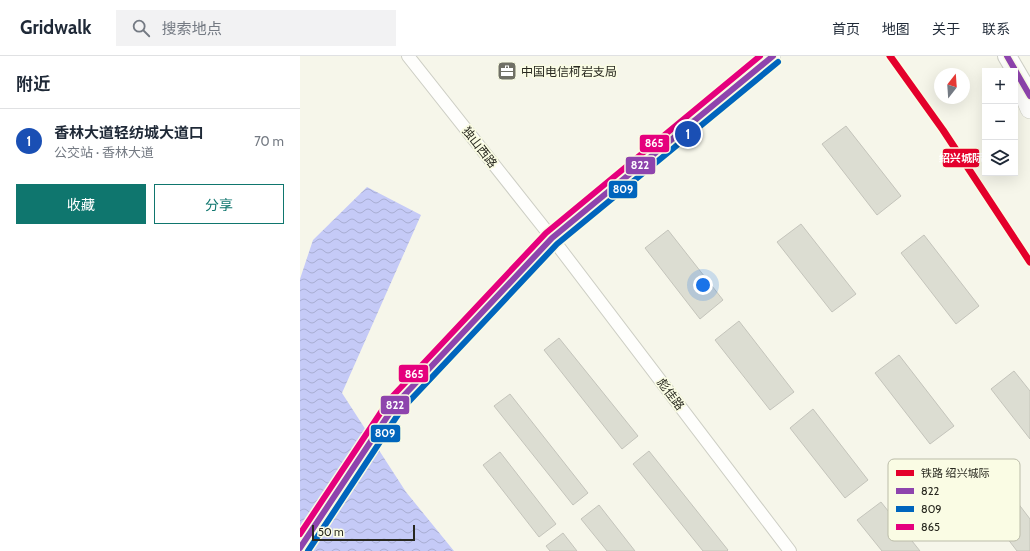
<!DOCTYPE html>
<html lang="zh">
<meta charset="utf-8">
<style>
:root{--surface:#fff;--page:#f2f2f3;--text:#1f2937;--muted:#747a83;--line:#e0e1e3;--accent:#0f766e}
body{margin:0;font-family:Cabin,"Noto Sans SC",sans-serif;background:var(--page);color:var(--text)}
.controls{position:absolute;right:12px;top:12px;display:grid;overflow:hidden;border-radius:0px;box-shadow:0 4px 16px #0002}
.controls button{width:36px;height:36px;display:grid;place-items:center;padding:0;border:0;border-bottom:1px solid var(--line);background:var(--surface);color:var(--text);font:20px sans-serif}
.compass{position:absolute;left:634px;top:12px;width:36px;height:36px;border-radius:50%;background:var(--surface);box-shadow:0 4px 16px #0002;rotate:17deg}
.scale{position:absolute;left:12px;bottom:10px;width:103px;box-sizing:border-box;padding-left:4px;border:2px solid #28281f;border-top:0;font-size:11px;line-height:14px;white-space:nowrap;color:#28281f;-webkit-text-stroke:3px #fafce4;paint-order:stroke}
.you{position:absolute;left:403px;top:229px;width:14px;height:14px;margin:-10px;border:3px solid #fff;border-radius:50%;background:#1a73e8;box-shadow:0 0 0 6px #1a73e833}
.badge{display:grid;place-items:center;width:26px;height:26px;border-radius:50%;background:var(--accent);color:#fff;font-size:13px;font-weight:700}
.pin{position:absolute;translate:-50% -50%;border:2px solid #fff;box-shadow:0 1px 4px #0006}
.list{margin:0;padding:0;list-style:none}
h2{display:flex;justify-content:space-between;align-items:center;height:52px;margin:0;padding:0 16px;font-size:17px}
h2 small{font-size:13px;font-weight:400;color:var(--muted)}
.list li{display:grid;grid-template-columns:26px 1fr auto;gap:12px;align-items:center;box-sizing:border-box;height:64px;padding:0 16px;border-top:1px solid var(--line)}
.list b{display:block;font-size:15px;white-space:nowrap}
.list p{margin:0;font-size:13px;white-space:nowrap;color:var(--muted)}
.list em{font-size:13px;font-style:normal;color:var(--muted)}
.actions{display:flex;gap:8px;padding:12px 16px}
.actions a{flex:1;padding:9px 0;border:1px solid var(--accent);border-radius:0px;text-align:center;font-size:14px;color:var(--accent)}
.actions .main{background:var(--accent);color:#fff}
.icon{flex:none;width:22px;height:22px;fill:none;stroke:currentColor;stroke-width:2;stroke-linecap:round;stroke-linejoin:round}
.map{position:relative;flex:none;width:730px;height:495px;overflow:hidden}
header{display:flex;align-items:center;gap:24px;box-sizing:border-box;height:56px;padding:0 20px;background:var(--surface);border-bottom:1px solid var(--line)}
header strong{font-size:19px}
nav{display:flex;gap:22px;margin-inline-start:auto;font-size:14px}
.search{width:280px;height:36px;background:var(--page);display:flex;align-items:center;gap:10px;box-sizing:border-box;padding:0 14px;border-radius:0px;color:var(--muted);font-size:15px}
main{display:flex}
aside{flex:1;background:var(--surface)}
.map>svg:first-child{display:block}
</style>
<header>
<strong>Gridwalk</strong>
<div class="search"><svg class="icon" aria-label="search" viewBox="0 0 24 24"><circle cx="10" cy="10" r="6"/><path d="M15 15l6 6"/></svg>搜索地点</div>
<nav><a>首页</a><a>地图</a><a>关于</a><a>联系</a></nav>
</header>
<main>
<aside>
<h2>附近<small></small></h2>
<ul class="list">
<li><span class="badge" style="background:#1a4fb4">1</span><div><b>香林大道轻纺城大道口</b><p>公交站 · 香林大道</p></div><em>70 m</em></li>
</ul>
<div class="actions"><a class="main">收藏</a><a>分享</a></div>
</aside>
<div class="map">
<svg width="730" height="495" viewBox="0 0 730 495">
<defs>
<pattern id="water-waves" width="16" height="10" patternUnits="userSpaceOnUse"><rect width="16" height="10" fill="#c5caf7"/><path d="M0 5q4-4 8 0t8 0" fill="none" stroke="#a9aed3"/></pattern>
</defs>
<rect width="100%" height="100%" fill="#f6f6ea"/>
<path fill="url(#water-waves)" d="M 67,131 L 121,159 L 42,337 L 106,436 L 154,495 L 0,495 L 0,223 L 13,184 Z"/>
<g fill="#dcddd2" stroke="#c4c4bb">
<path d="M 546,70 L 601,140 L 577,159 L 522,88 Z"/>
<path d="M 501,168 L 556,238 L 532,256 L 477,186 Z"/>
<path d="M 368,174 L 423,244 L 400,263 L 345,192 Z"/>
<path d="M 624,179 L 679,250 L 656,268 L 601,197 Z"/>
<path d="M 439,265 L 494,336 L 470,354 L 415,284 Z"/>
<path d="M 259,282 L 338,380 L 322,393 L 244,294 Z"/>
<path d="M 599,299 L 654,370 L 630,388 L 575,317 Z"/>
<path d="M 714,315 L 730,335 L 730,383 L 691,333 Z"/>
<path d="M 210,338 L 288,437 L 273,449 L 194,350 Z"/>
<path d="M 513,353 L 568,424 L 545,442 L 490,372 Z"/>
<path d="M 349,395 L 428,494 L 427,495 L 403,495 L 333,408 Z"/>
<path d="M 200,396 L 256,468 L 239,481 L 183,409 Z"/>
<path d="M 711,438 L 730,463 L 730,495 L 717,495 L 687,456 Z"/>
<path d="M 581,446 L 620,495 L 582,495 L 557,464 Z"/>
<path d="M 299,449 L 335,495 L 307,495 L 281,463 Z"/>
<path d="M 263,477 L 277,495 L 250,495 L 246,490 Z"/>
</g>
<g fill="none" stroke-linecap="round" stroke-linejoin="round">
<defs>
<path id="minor" d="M 108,0 L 252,182 L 490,495"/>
<path id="tertiary" d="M 0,492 L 95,349 L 252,182 L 473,0"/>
<path id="primary" d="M 707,0 L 724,29"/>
<path id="trunk" d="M 715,17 L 730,53"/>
</defs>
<use href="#minor" stroke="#cdcec4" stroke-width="14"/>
<use href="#tertiary" stroke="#cdcec4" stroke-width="16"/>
<use href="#primary" stroke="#cdcec4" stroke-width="20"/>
<use href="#trunk" stroke="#cdcec4" stroke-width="20"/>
<use href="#minor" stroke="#fefefc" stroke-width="12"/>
<use href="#tertiary" stroke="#fefefc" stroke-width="15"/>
<use href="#primary" stroke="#fefefc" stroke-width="18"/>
<use href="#trunk" stroke="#fefefc" stroke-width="19"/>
<defs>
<g id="bus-1">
<path d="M 707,0 L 730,40"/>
<path d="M 0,492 L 95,349 L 252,182 L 473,0"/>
</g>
<path id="bus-2" d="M 8,495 L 101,354 L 257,188 L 478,6"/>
<path id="bus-3" d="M 0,478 L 89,344 L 246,177 L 460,0"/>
</defs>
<use href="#bus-1" stroke="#fafce4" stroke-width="9"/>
<use href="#bus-2" stroke="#fafce4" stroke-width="9"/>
<use href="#bus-3" stroke="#fafce4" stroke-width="9"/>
<use href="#bus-1" stroke="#8e44ad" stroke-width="6"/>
<use href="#bus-2" stroke="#0065bd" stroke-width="6"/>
<use href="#bus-3" stroke="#e5007d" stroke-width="6"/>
<defs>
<path id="rail-1" d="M 590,0 L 643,74 L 730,206"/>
</defs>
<use href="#rail-1" stroke="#fafce4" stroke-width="10"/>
<use href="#rail-1" stroke="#e4002b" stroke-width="7"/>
</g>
<defs>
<symbol id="office-square" viewBox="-11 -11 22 22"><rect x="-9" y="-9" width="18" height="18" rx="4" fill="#707066" stroke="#fafce4"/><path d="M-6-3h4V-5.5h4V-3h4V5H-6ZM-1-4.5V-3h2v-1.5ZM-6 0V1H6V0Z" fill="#fff"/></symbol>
</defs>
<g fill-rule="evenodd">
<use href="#office-square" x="196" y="4" width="22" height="22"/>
</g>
<g text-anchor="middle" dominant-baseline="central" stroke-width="3.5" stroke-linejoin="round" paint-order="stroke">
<g font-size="12" fill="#28281f" stroke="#fafce4" text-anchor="start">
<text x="221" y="15">中国电信柯岩支局</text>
</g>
<g font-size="12" fill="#28281f" stroke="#fafce4">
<text transform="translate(180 91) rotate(52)">独山西路</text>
<text transform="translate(371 338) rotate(53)">彪佳路</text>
</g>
</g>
<rect x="588" y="403" width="132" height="82" rx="6" fill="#fafce4" stroke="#bbbca9" stroke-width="1"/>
<rect x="596" y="414" width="18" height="6" fill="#e4002b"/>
<rect x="596" y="432" width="18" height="6" fill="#8e44ad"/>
<rect x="596" y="450" width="18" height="6" fill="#0065bd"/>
<rect x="596" y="468" width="18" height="6" fill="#e5007d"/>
<g font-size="11" fill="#28281f">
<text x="621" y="421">铁路 绍兴城际</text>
<text x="621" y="439">822</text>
<text x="621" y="457">809</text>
<text x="621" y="475">865</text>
</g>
<g stroke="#fafce4" stroke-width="1.5">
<rect x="339" y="78" width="31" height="19" rx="4" fill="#e5007d"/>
<rect x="642" y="92" width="38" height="20" rx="4" fill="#e4002b"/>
<rect x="325" y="100" width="31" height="19" rx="4" fill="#8e44ad"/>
<rect x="308" y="124" width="30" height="19" rx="4" fill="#0065bd"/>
<rect x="98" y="308" width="31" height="19" rx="4" fill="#e5007d"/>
<rect x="80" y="339" width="30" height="20" rx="4" fill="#8e44ad"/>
<rect x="70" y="368" width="31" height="19" rx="4" fill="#0065bd"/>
</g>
<g font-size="11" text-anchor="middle" font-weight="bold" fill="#fff">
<text x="354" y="91">865</text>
<text x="661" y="106">绍兴城际</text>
<text x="340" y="113">822</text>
<text x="323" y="137">809</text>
<text x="114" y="322">865</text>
<text x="95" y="353">822</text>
<text x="85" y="381">809</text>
</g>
</svg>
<div class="controls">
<button>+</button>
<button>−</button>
<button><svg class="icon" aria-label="layers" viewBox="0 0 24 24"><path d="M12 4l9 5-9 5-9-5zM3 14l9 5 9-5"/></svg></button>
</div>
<svg class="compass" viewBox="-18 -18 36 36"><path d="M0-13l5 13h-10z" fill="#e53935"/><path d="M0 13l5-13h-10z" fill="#747a83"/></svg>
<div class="scale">50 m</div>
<div class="you"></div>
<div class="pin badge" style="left:388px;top:78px;background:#1a4fb4">1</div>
</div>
</main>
